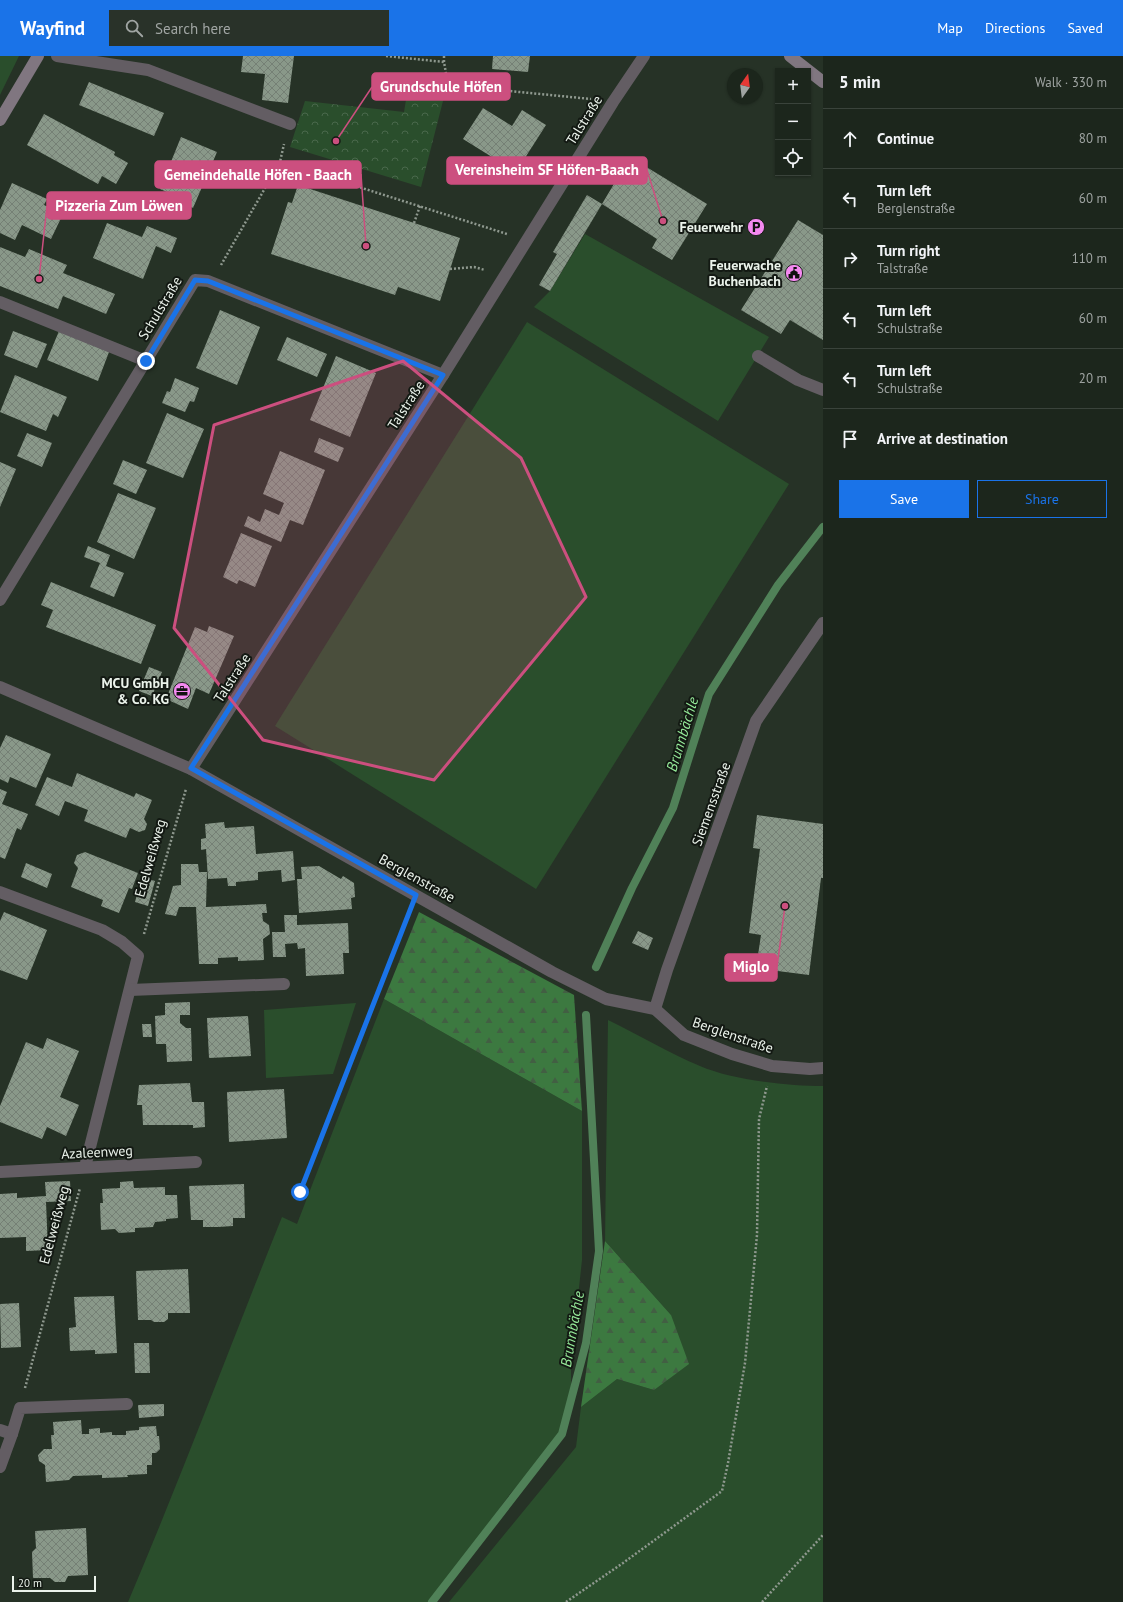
<!DOCTYPE html>
<meta charset="utf-8">
<style>
:root{--surface:#1c261c;--page:#293229;--text:#f1f3f6;--muted:#a0a5a3;--line:#3a433b;--accent:#1a73e8}
body{margin:0;font-family:"PT Sans",sans-serif;background:var(--page);color:var(--text)}
.controls{position:absolute;right:12px;top:12px;display:grid;overflow:hidden;border-radius:0px;box-shadow:0 1px 3px #0004}
.controls button{width:36px;height:36px;display:grid;place-items:center;padding:0;border:0;border-bottom:1px solid var(--line);background:var(--surface);color:var(--text);font:20px sans-serif}
.compass{position:absolute;left:727px;top:12px;width:36px;height:36px;border-radius:50%;background:var(--surface);box-shadow:0 1px 3px #0004;rotate:14deg}
.scale{position:absolute;left:12px;bottom:10px;width:84px;box-sizing:border-box;padding-left:4px;border:2px solid #ebf3eb;border-top:0;font-size:11px;line-height:14px;white-space:nowrap;color:#ebf3eb;-webkit-text-stroke:3px #131913;paint-order:stroke}
.stop{position:absolute;width:12px;height:12px;margin:-9px;border:3px solid #1a73e8;border-radius:50%;background:#fff}
.stop.end{background:#1a73e8;border-color:#fff;box-shadow:0 1px 4px #0008}
.list{margin:0;padding:0;list-style:none}
h2{display:flex;justify-content:space-between;align-items:center;height:52px;margin:0;padding:0 16px;font-size:17px}
h2 small{font-size:13px;font-weight:400;color:var(--muted)}
.list li{display:grid;grid-template-columns:26px 1fr auto;gap:12px;align-items:center;box-sizing:border-box;height:60px;padding:0 16px;border-top:1px solid var(--line)}
.list b{display:block;font-size:15px;white-space:nowrap}
.list p{margin:0;font-size:13px;white-space:nowrap;color:var(--muted)}
.list em{font-size:13px;font-style:normal;color:var(--muted)}
.actions{display:flex;gap:8px;padding:12px 16px}
.actions a{flex:1;padding:9px 0;border:1px solid var(--accent);border-radius:0px;text-align:center;font-size:14px;color:var(--accent)}
.actions .main{background:var(--accent);color:#fff}
.icon{flex:none;width:22px;height:22px;fill:none;stroke:currentColor;stroke-width:2;stroke-linecap:round;stroke-linejoin:round}
.map{position:relative;flex:none;width:823px;height:1546px;overflow:hidden}
header{display:flex;align-items:center;gap:24px;box-sizing:border-box;height:56px;padding:0 20px;background:var(--accent);color:#fff}
header strong{font-size:19px}
nav{display:flex;gap:22px;margin-inline-start:auto;font-size:14px}
.search{width:280px;height:36px;background:var(--page);display:flex;align-items:center;gap:10px;box-sizing:border-box;padding:0 14px;border-radius:0px;color:var(--muted);font-size:15px}
main{display:flex}
aside{flex:1;background:var(--surface)}
.map>svg:first-child{display:block}
</style>
<header>
<strong>Wayfind</strong>
<div class="search"><svg class="icon" aria-label="search" viewBox="0 0 24 24"><circle cx="10" cy="10" r="6"/><path d="M15 15l6 6"/></svg>Search here</div>
<nav><a>Map</a><a>Directions</a><a>Saved</a></nav>
</header>
<main>
<div class="map">
<svg width="823" height="1546" viewBox="0 0 823 1546">
<defs>
<pattern id="forest-firs" width="22" height="20" patternUnits="userSpaceOnUse"><rect width="22" height="20" fill="#3c7940"/><path d="M5 1l3.5 6h-7zM16 11l3.5 6h-7z" fill="#425f43"/></pattern>
<pattern id="park-crowns" width="20" height="18" patternUnits="userSpaceOnUse"><rect width="20" height="18" fill="#2a4e2c"/><path d="M2 6a3 3 0 1 1 6 0M12 15a3 3 0 1 1 6 0" fill="none" stroke="#49684b"/></pattern>
<pattern id="building-cross-hatch" width="8" height="8" patternUnits="userSpaceOnUse"><rect width="8" height="8" fill="#899889"/><path d="M0 0l8 8M0 8l8-8" fill="none" stroke="#758075"/></pattern>
</defs>
<rect width="100%" height="100%" fill="#263226"/>
<g fill="#2a4e2c">
<path d="M 0,0 L 19,0 L 0,39 Z"/>
<path d="M 585,178 L 769,281 L 718,365 L 534,251 L 550,235 Z"/>
<path d="M 527,266 L 789,428 L 536,833 L 275,670 Z"/>
<path d="M 384,943 L 582,1055 L 582,1204 L 571,1306 L 571,1340 L 562,1378 L 510,1438 L 432,1546 L 128,1546 C 182,1419 230,1290 282,1161 L 297,1168 Z"/>
<path d="M 356,947 L 333,1018 L 266,1022 L 264,954 Z"/>
<path d="M 608,964 C 639,979 669,997 700,1010 C 732,1024 788,1030 823,1030 L 823,1546 L 449,1546 L 576,1391 L 581,1351 L 617,1323 L 654,1334 L 671,1259 L 605,1185 Z"/>
</g>
<g fill="url(#forest-firs)">
<path d="M 419,856 L 574,939 L 582,1055 L 384,943 Z"/>
<path d="M 605,1185 L 671,1259 L 689,1308 L 654,1334 L 617,1323 L 581,1351 Z"/>
</g>
<path fill="url(#park-crowns)" d="M 407,38 L 444,41 L 421,131 L 290,91 L 305,45 L 404,56 Z"/>
<g fill="none" stroke-linecap="round" stroke-linejoin="round">
<g stroke="#508158" stroke-width="8">
<path d="M 596,911 L 632,832 L 673,752 L 709,638 L 778,529 L 823,471"/>
<path d="M 432,1546 L 562,1378 L 586,1287 L 599,1195 L 586,959"/>
</g>
</g>
<g fill="url(#building-cross-hatch)">
<path d="M 243,0 L 294,0 L 288,47 L 262,44 L 265,18 L 241,16 Z"/>
<path d="M 493,0 L 530,0 L 528,16 L 492,13 Z"/>
<path d="M 89,26 L 164,57 L 154,80 L 79,49 Z"/>
<path d="M 483,52 L 512,70 L 522,54 L 546,69 L 516,116 L 463,83 Z"/>
<path d="M 44,58 L 115,96 L 114,99 L 128,107 L 116,128 L 102,120 L 98,128 L 27,89 Z"/>
<path d="M 181,81 L 217,96 L 193,152 L 179,146 L 181,142 L 160,133 Z"/>
<path d="M 630,101 L 707,148 L 672,204 L 652,192 L 657,183 L 602,148 L 550,235 L 539,229 L 557,198 L 553,196 L 587,139 L 602,148 Z"/>
<path d="M 12,127 L 47,143 L 44,149 L 63,158 L 51,183 L 22,169 L 15,184 L 0,177 L 0,154 Z"/>
<path d="M 298,129 L 460,182 L 440,245 L 398,231 L 395,239 L 271,198 L 288,146 L 292,147 Z"/>
<path d="M 798,164 L 823,179 L 823,284 L 790,264 L 781,278 L 741,254 Z"/>
<path d="M 107,167 L 142,181 L 147,170 L 177,182 L 171,197 L 156,190 L 143,223 L 93,202 Z"/>
<path d="M 0,191 L 25,201 L 29,193 L 67,209 L 63,217 L 115,238 L 106,258 L 63,240 L 58,253 L 0,230 Z"/>
<path d="M 220,254 L 260,271 L 237,329 L 196,312 Z"/>
<path d="M 13,275 L 47,288 L 37,312 L 4,299 Z"/>
<path d="M 59,275 L 109,296 L 98,325 L 47,304 Z"/>
<path d="M 287,281 L 327,298 L 317,321 L 277,304 Z"/>
<path d="M 336,300 L 376,317 L 350,381 L 310,364 Z"/>
<path d="M 15,319 L 67,341 L 58,361 L 53,358 L 46,375 L 0,356 Z"/>
<path d="M 175,322 L 199,332 L 194,346 L 190,345 L 185,356 L 162,347 L 167,335 L 170,336 Z"/>
<path d="M 167,357 L 204,373 L 183,422 L 146,407 Z"/>
<path d="M 27,377 L 52,387 L 42,411 L 17,400 Z"/>
<path d="M 319,382 L 344,392 L 338,406 L 314,396 Z"/>
<path d="M 280,395 L 325,414 L 303,469 L 290,464 L 281,486 L 244,470 L 248,460 L 260,466 L 265,453 L 279,459 L 284,447 L 263,438 Z"/>
<path d="M 123,404 L 147,414 L 136,438 L 113,428 Z"/>
<path d="M 0,406 L 16,413 L 0,451 Z"/>
<path d="M 118,437 L 156,452 L 134,503 L 97,486 Z"/>
<path d="M 241,477 L 272,490 L 255,531 L 239,524 L 237,528 L 223,521 Z"/>
<path d="M 88,490 L 110,499 L 106,510 L 124,517 L 114,541 L 90,531 L 100,507 L 84,501 Z"/>
<path d="M 51,526 L 156,569 L 141,608 L 46,571 L 53,554 L 41,549 Z"/>
<path d="M 209,570 L 234,580 L 209,638 L 196,632 L 188,653 L 166,643 L 195,571 L 207,576 Z"/>
<path d="M 149,611 L 162,616 L 152,640 L 139,635 Z"/>
<path d="M 6,679 L 51,698 L 36,732 L 10,721 L 8,727 L 0,723 L 0,692 Z"/>
<path d="M 77,717 L 134,741 L 136,737 L 152,744 L 144,763 L 147,768 L 145,774 L 139,776 L 130,772 L 126,782 L 84,765 L 88,754 L 65,745 L 59,760 L 35,749 L 47,721 L 72,731 Z"/>
<path d="M 0,733 L 7,736 L 2,748 L 28,758 L 21,774 L 17,772 L 5,803 L 0,801 Z"/>
<path d="M 757,759 L 823,768 L 823,822 L 821,822 L 809,919 L 762,913 L 764,900 L 758,899 L 761,879 L 749,877 L 760,793 L 753,792 Z"/>
<path d="M 224,766 L 225,772 L 254,770 L 256,798 L 293,795 L 295,824 L 282,826 L 281,814 L 258,816 L 258,824 L 236,826 L 236,830 L 228,830 L 227,822 L 208,823 L 206,793 L 201,794 L 201,783 L 206,782 L 205,768 Z"/>
<path d="M 85,796 L 138,817 L 132,833 L 129,832 L 119,857 L 101,850 L 103,844 L 71,831 L 78,812 L 74,807 L 77,799 Z"/>
<path d="M 26,807 L 52,818 L 47,832 L 21,821 Z"/>
<path d="M 181,808 L 198,808 L 199,816 L 207,816 L 206,851 L 266,848 L 267,857 L 262,857 L 263,865 L 269,869 L 270,878 L 263,883 L 264,904 L 238,905 L 238,901 L 218,902 L 218,908 L 199,908 L 196,851 L 179,851 L 176,860 L 165,858 L 173,830 L 181,829 Z"/>
<path d="M 319,810 L 341,823 L 343,820 L 354,827 L 355,841 L 351,842 L 352,853 L 299,857 L 297,823 L 302,823 L 301,811 Z"/>
<path d="M 142,821 L 155,825 L 148,850 L 135,846 Z"/>
<path d="M 4,856 L 47,874 L 27,924 L 0,914 L 0,865 Z"/>
<path d="M 284,859 L 297,859 L 297,869 L 348,867 L 349,897 L 343,897 L 344,918 L 306,920 L 305,892 L 298,893 L 297,887 L 285,888 L 286,901 L 273,901 L 272,876 L 285,876 Z"/>
<path d="M 638,875 L 653,882 L 648,894 L 632,887 Z"/>
<path d="M 190,946 L 190,959 L 180,959 L 180,967 L 186,972 L 191,972 L 192,1005 L 167,1006 L 166,988 L 156,988 L 155,960 L 165,959 L 165,947 Z"/>
<path d="M 248,960 L 251,1000 L 209,1002 L 207,962 Z"/>
<path d="M 142,968 L 151,968 L 152,981 L 143,981 Z"/>
<path d="M 47,982 L 79,995 L 60,1041 L 79,1049 L 66,1080 L 47,1071 L 42,1083 L 0,1066 L 0,1050 L 26,986 L 43,993 Z"/>
<path d="M 190,1027 L 192,1046 L 204,1046 L 205,1071 L 193,1072 L 193,1069 L 143,1069 L 142,1049 L 137,1049 L 139,1029 Z"/>
<path d="M 284,1033 L 287,1082 L 229,1086 L 227,1036 Z"/>
<path d="M 70,1125 L 71,1145 L 46,1146 L 48,1194 L 26,1195 L 26,1181 L 0,1182 L 0,1138 L 17,1137 L 17,1142 L 46,1140 L 45,1126 Z"/>
<path d="M 133,1125 L 134,1132 L 165,1131 L 165,1139 L 177,1139 L 178,1162 L 166,1163 L 166,1165 L 155,1166 L 153,1171 L 135,1172 L 135,1176 L 119,1177 L 115,1173 L 101,1174 L 100,1147 L 103,1147 L 102,1133 L 120,1132 L 120,1126 Z"/>
<path d="M 244,1128 L 245,1162 L 233,1162 L 233,1170 L 218,1171 L 203,1171 L 203,1164 L 191,1164 L 189,1130 Z"/>
<path d="M 188,1213 L 190,1257 L 168,1257 L 168,1263 L 164,1266 L 154,1266 L 151,1264 L 138,1264 L 136,1215 Z"/>
<path d="M 114,1240 L 117,1297 L 95,1298 L 95,1294 L 70,1295 L 69,1272 L 76,1271 L 74,1241 Z"/>
<path d="M 19,1247 L 21,1291 L 1,1292 L 0,1248 Z"/>
<path d="M 134,1287 L 149,1287 L 150,1317 L 135,1317 Z"/>
<path d="M 164,1348 L 164,1360 L 139,1362 L 138,1349 Z"/>
<path d="M 81,1364 L 82,1378 L 89,1378 L 89,1373 L 100,1372 L 100,1377 L 112,1376 L 112,1379 L 126,1379 L 126,1375 L 139,1374 L 139,1371 L 156,1370 L 157,1380 L 159,1380 L 160,1393 L 156,1397 L 152,1397 L 152,1409 L 147,1409 L 147,1418 L 127,1419 L 128,1421 L 102,1422 L 102,1419 L 73,1420 L 69,1424 L 46,1426 L 45,1409 L 39,1405 L 38,1399 L 44,1393 L 52,1393 L 51,1379 L 54,1379 L 53,1366 Z"/>
<path d="M 86,1472 L 88,1519 L 68,1520 L 65,1526 L 55,1526 L 50,1522 L 33,1522 L 32,1496 L 36,1492 L 35,1475 Z"/>
</g>
<g fill="none" stroke-linecap="round" stroke-linejoin="round">
<g stroke="#8f998f" stroke-width="2.5" stroke-dasharray="2 2" stroke-linecap="butt">
<path d="M 386,0 L 444,6"/>
<path d="M 444,0 L 444,6 L 448,29 L 591,43"/>
<path d="M 280,106 L 507,178"/>
<path d="M 414,167 L 420,150"/>
<path d="M 221,209 L 280,106 L 284,88"/>
<path d="M 450,213 L 474,211 L 485,214"/>
<path d="M 144,878 L 186,733"/>
<path d="M 300,1136 L 408,859"/>
<path d="M 25,1332 L 80,1132"/>
<path d="M 566,1546 L 623,1507 L 722,1435 L 728,1407 L 745,1307 L 757,1179 L 759,1063 L 767,1030"/>
<path d="M 762,1546 L 823,1479"/>
</g>
<g stroke="#635d63" stroke-width="12">
<path d="M 57,0 L 148,14 L 290,68"/>
<path d="M 0,246 L 146,305"/>
<path d="M 758,300 L 798,324 L 823,334"/>
</g>
<g stroke="#635d63" stroke-width="12">
<path d="M 0,544 L 195,224 L 208,225 L 443,319"/>
<path d="M 0,631 L 191,713 L 552,916 L 606,943 L 655,953 L 684,979 L 732,998 L 772,1010 L 810,1013 L 823,1012"/>
<path d="M 191,713 L 443,319 L 613,46 L 644,0"/>
<path d="M 0,836 L 102,874 L 122,886 L 138,900 L 85,1111"/>
<path d="M 130,934 L 284,928"/>
<path d="M 655,953 L 667,914 L 756,665 L 823,567"/>
<path d="M 0,1116 L 196,1106"/>
<path d="M 0,1374 L 12,1378"/>
<path d="M 0,1411 L 12,1378 L 20,1352 L 127,1348"/>
</g>
<g stroke="#807680" stroke-width="12">
<path d="M 790,0 L 823,26"/>
<path d="M 0,64 L 38,0"/>
</g>
</g>
<g fill="none" stroke-linecap="round" stroke-linejoin="round">
<path stroke="#1a73e8" stroke-width="5" d="M 146,305 L 195,224 L 208,225 L 443,319 L 191,712 L 416,839 L 300,1136"/>
</g>
<path fill="#cc4f7f" fill-opacity="0.2" stroke="#cc4f7f" stroke-width="3" stroke-linejoin="round" d="M 403,305 L 521,402 L 586,541 L 434,724 L 263,684 L 174,572 L 214,369 Z"/>
<defs>
<symbol id="parking-disc" viewBox="-11 -11 22 22"><circle r="9.5" fill="#f489f0" stroke="#131913"/><path d="M-3.5-5.5H1a3.5 3.5 0 0 1 0 7H-1V5.5H-3.5ZM-1-3.4V-.6H.8a1.4 1.4 0 0 0 0-2.8Z" fill="#111"/></symbol>
<symbol id="civic-disc" viewBox="-11 -11 22 22"><circle r="9.5" fill="#f489f0" stroke="#131913"/><path d="M-.6-6.5H3V-4.5H.6V-3L4-1V1h2V6H-6V1h2V-1L-.6-3ZM-1.2 2.5V6h2.4V2.5Z" fill="#111"/></symbol>
<symbol id="office-disc" viewBox="-11 -11 22 22"><circle r="9.5" fill="#f489f0" stroke="#131913"/><path d="M-6-3h4V-5.5h4V-3h4V5H-6ZM-1-4.5V-3h2v-1.5ZM-6 0V1H6V0Z" fill="#111"/></symbol>
</defs>
<g fill-rule="evenodd">
<use href="#parking-disc" x="746" y="161" width="20" height="20"/>
<use href="#civic-disc" x="784" y="207" width="20" height="20"/>
<use href="#office-disc" x="172" y="625" width="20" height="20"/>
</g>
<g text-anchor="middle" dominant-baseline="central" stroke-width="4" stroke-linejoin="round" paint-order="stroke">
<g font-size="14" fill="#ebf3eb" stroke="#131913">
<text transform="translate(584 64) rotate(-58)">Talstraße</text>
<text transform="translate(160 252) rotate(-59)">Schulstraße</text>
<text transform="translate(406 349) rotate(-57)">Talstraße</text>
<text transform="translate(232 622) rotate(-57)">Talstraße</text>
<text transform="translate(711 748) rotate(-70)">Siemensstraße</text>
<text transform="translate(150 802) rotate(-74)">Edelweißweg</text>
<text transform="translate(417 822) rotate(29)">Berglenstraße</text>
<text transform="translate(733 979) rotate(19)">Berglenstraße</text>
<text transform="translate(97 1096) rotate(-3)">Azaleenweg</text>
<text transform="translate(54 1169) rotate(-75)">Edelweißweg</text>
</g>
<g font-size="14" font-weight="bold" fill="#ebf3eb" stroke="#131913" text-anchor="end">
<text x="743" y="171">Feuerwehr</text>
<text x="781" y="209">Feuerwache<tspan x="781" dy="16">Buchenbach</tspan></text>
<text x="169" y="627">MCU GmbH<tspan x="169" dy="16">&amp; Co. KG</tspan></text>
</g>
<g font-size="15" font-style="italic" fill="#96eb9a" stroke="#131913">
<text transform="translate(682 678) rotate(-73)">Brunnbächle</text>
<text transform="translate(572 1273) rotate(-80)">Brunnbächle</text>
</g>
</g>
<path fill="none" stroke="#cc4f7f" stroke-width="1.5" d="M336 85L372 31M663 165L647 114M366 190L361 118M39 223L47 150M785 850L777 911"/>
<g fill="#cc4f7f" stroke="#131913" stroke-width="1.5">
<circle cx="336" cy="85" r="4"/>
<circle cx="663" cy="165" r="4"/>
<circle cx="366" cy="190" r="4"/>
<circle cx="39" cy="223" r="4"/>
<circle cx="785" cy="850" r="4"/>
</g>
<g fill="#cc4f7f" stroke="#cc4f7f" stroke-width="1.5">
<rect x="372" y="17" width="138" height="27" rx="4"/>
<rect x="447" y="101" width="200" height="27" rx="4"/>
<rect x="155" y="105" width="206" height="27" rx="4"/>
<rect x="47" y="136" width="144" height="27" rx="4"/>
<rect x="725" y="898" width="52" height="27" rx="4"/>
</g>
<g font-size="15" text-anchor="middle" font-weight="bold" fill="#fff">
<text x="441" y="36">Grundschule Höfen</text>
<text x="547" y="119">Vereinsheim SF Höfen-Baach</text>
<text x="258" y="124">Gemeindehalle Höfen - Baach</text>
<text x="119" y="155">Pizzeria Zum Löwen</text>
<text x="751" y="916">Miglo</text>
</g>
</svg>
<div class="controls">
<button>+</button>
<button>−</button>
<button><svg class="icon" aria-label="locate" viewBox="0 0 24 24"><circle cx="12" cy="12" r="6"/><path d="M12 2v4M12 18v4M2 12h4M18 12h4"/></svg></button>
</div>
<svg class="compass" viewBox="-18 -18 36 36"><path d="M0-13l5 13h-10z" fill="#e53935"/><path d="M0 13l5-13h-10z" fill="#a0a5a3"/></svg>
<div class="scale">20 m</div>
<div class="stop" style="left:300px;top:1136px"></div>
<div class="stop end" style="left:146px;top:305px"></div>
</div>
<aside>
<h2>5 min<small>Walk · 330 m</small></h2>
<ul class="list">
<li><svg class="icon" aria-label="ahead" viewBox="0 0 24 24"><path d="M12 20V5M6 11l6-6 6 6"/></svg><div><b>Continue</b></div><em>80 m</em></li>
<li><svg class="icon" aria-label="left" viewBox="0 0 24 24"><path d="M17 20v-9H6M10 6l-5 5 5 5"/></svg><div><b>Turn left</b><p>Berglenstraße</p></div><em>60 m</em></li>
<li><svg class="icon" aria-label="right" viewBox="0 0 24 24"><path d="M7 20v-9h11M14 6l5 5-5 5"/></svg><div><b>Turn right</b><p>Talstraße</p></div><em>110 m</em></li>
<li><svg class="icon" aria-label="left" viewBox="0 0 24 24"><path d="M17 20v-9H6M10 6l-5 5 5 5"/></svg><div><b>Turn left</b><p>Schulstraße</p></div><em>60 m</em></li>
<li><svg class="icon" aria-label="left" viewBox="0 0 24 24"><path d="M17 20v-9H6M10 6l-5 5 5 5"/></svg><div><b>Turn left</b><p>Schulstraße</p></div><em>20 m</em></li>
<li><svg class="icon" aria-label="arrive" viewBox="0 0 24 24"><path d="M6 21V4h12l-3 4 3 4H6"/></svg><div><b>Arrive at destination</b></div></li>
</ul>
<div class="actions"><a class="main">Save</a><a>Share</a></div>
</aside>
</main>
